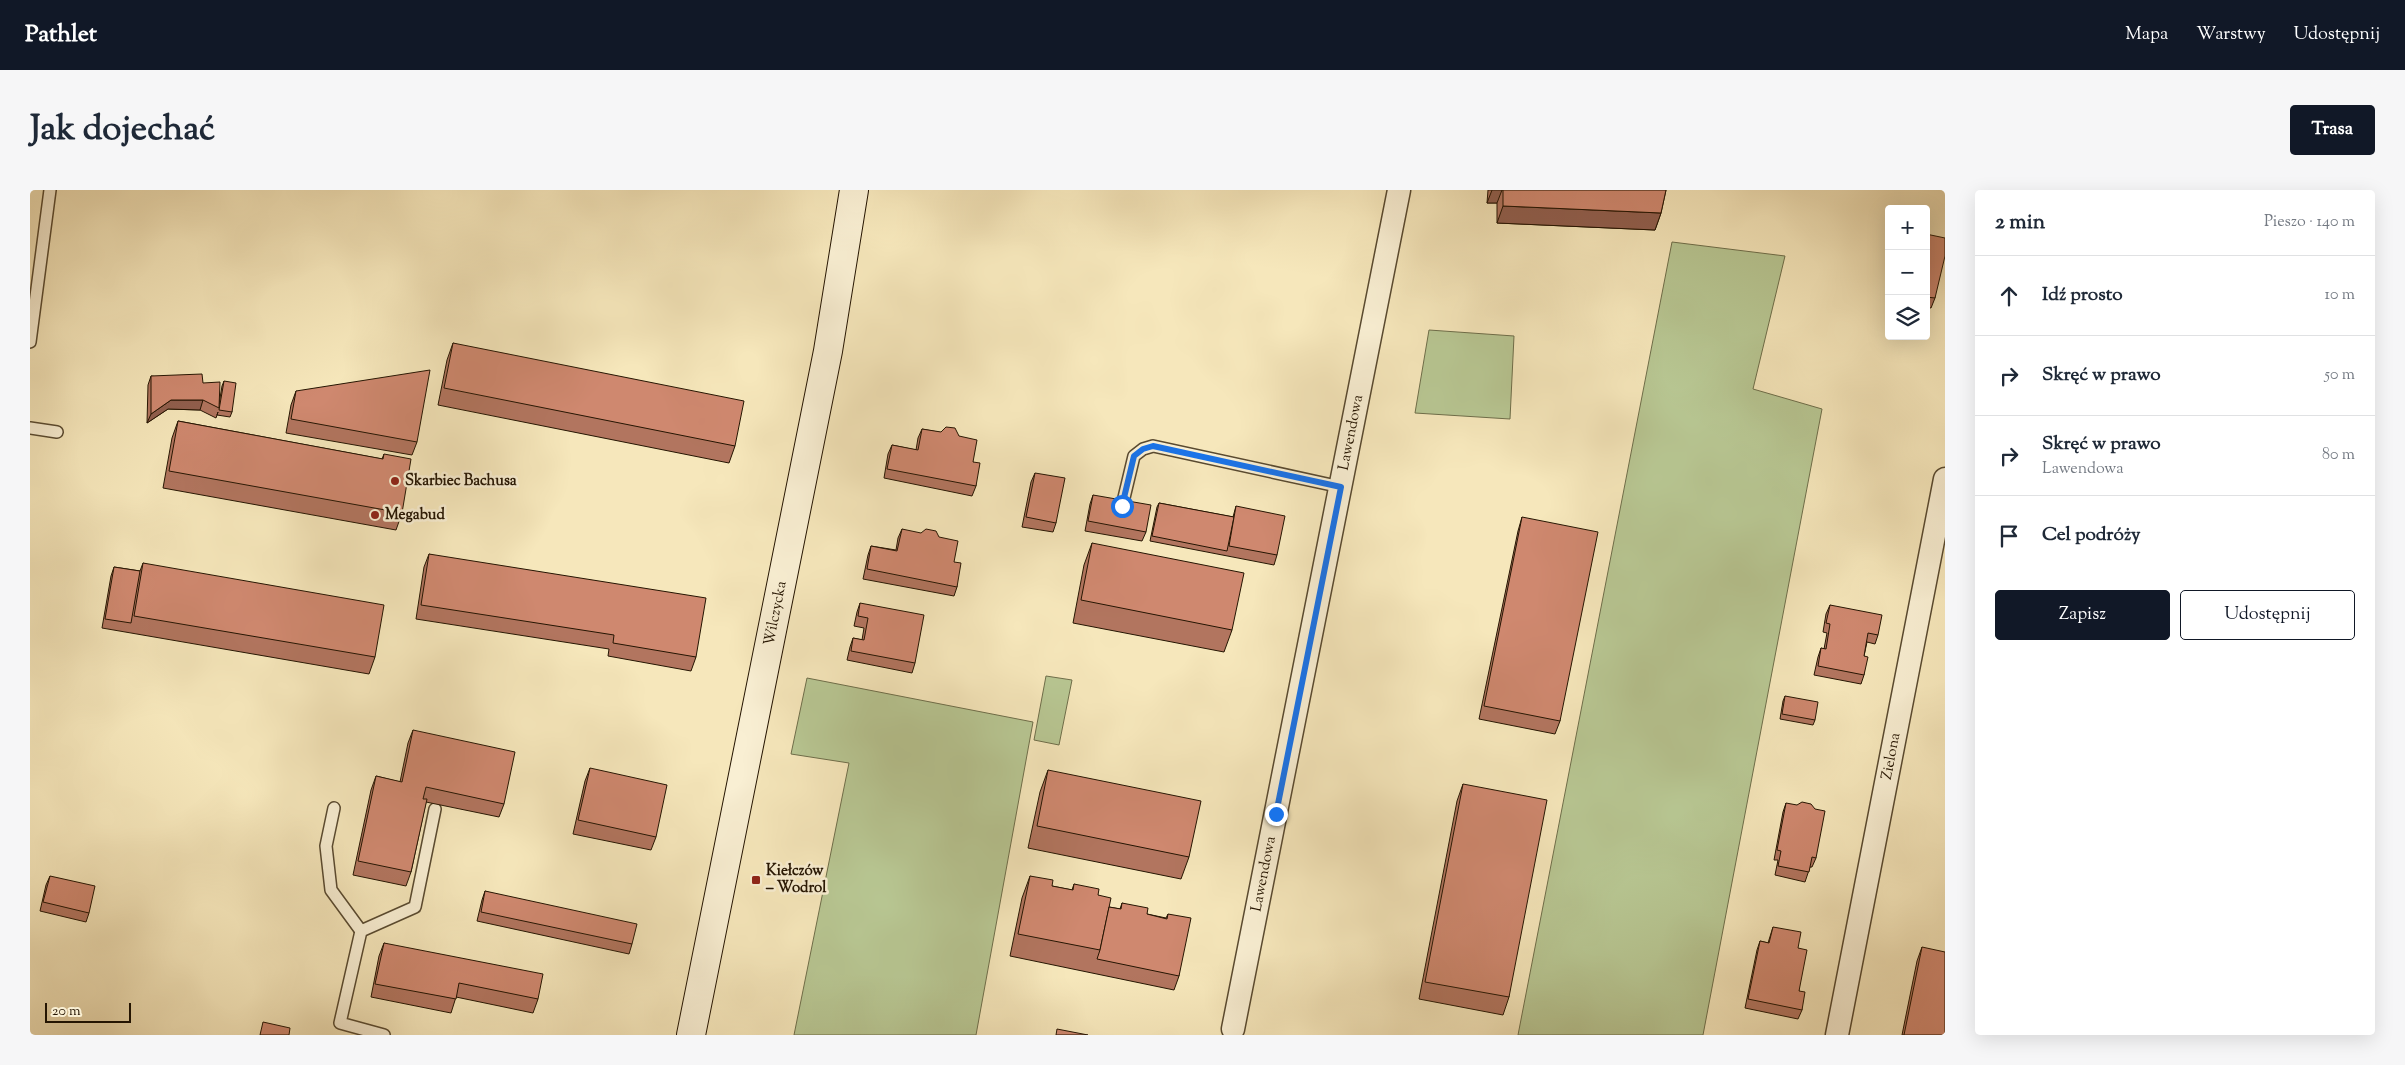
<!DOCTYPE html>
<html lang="pl">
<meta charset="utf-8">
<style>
:root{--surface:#fff;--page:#f6f6f7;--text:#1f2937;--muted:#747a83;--line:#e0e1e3;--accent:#111827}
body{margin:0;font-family:"Sorts Mill Goudy",serif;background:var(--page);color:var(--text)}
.controls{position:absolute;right:15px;top:15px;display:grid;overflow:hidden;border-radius:5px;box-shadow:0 5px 20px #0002}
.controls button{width:45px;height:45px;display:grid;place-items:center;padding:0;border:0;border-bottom:1px solid var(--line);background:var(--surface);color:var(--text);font:25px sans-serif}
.scale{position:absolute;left:15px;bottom:12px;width:86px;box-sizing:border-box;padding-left:5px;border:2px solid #251502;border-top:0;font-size:14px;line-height:18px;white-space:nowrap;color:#251502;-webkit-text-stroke:4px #f9efd3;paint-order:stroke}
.stop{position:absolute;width:15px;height:15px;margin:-11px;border:4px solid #1a73e8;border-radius:50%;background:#fff}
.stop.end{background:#1a73e8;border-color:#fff;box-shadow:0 1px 5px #0008}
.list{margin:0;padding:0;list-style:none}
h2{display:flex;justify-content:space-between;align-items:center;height:65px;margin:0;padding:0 20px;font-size:21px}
h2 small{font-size:16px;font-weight:400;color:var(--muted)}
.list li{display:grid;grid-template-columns:32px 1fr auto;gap:15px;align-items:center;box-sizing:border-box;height:80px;padding:0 20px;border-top:1px solid var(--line)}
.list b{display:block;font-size:19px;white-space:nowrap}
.list p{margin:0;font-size:16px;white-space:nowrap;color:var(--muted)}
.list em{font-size:16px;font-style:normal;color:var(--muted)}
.actions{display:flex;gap:10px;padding:15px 20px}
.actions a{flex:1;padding:11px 0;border:1px solid var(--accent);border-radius:5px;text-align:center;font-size:18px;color:var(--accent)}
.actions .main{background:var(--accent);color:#fff}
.icon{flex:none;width:28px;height:28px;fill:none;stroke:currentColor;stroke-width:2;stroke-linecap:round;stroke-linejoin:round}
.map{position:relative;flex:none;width:1915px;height:845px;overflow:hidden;border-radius:5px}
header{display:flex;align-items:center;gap:30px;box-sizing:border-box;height:70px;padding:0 25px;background:var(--accent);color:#fff}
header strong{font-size:24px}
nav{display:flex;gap:28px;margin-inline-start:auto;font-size:18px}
.intro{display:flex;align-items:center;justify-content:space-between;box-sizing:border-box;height:120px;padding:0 30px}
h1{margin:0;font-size:35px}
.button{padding:12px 22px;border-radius:5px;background:var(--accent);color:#fff;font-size:18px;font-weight:700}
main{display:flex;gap:30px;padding:0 30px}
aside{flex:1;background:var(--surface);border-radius:5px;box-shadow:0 5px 20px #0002}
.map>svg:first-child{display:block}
</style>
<header>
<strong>Pathlet</strong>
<nav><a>Mapa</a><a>Warstwy</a><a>Udostępnij</a></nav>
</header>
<div class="intro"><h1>Jak dojechać</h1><a class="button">Trasa</a></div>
<main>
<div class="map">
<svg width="1915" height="845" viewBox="0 0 1915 845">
<rect width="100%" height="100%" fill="#f6e7bb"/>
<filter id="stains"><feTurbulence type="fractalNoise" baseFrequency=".004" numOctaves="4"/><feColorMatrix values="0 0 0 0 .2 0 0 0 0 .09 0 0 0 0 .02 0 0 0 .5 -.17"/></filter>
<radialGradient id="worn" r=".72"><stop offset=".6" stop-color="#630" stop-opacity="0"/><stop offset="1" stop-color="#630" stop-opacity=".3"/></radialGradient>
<g fill="#b8c793" stroke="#6e6e4a">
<path d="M 1642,52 L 1755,66 L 1723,199 L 1792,219 L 1673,845 L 1488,845 Z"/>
<path d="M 1399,140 L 1484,146 L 1480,229 L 1385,223 Z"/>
<path d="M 1016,486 L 1042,490 L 1029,555 L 1004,550 Z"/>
<path d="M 777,488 L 1003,532 L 946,845 L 764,845 L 819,573 L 761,564 Z"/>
</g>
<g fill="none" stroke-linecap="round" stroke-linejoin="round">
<defs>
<g id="lane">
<path d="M 0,152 L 20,0"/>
<path d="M 0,238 L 27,242"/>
<path d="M 1092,316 L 1104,266 L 1113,259 L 1123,256 L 1311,297"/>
<path d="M 304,618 L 296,656 L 301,700 L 331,741"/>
<path d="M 354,845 L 310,833 L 331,741 L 385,717 L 405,619"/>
</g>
<g id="street">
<path id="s1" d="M 1203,839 L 1369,0"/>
<path id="s2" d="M 1807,845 L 1915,289"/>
</g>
<g id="secondary">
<path id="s3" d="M 661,845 L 798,161 L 824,0"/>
</g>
</defs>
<use href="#lane" stroke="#594a30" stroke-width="14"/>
<use href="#street" stroke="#594a30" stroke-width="25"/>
<use href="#secondary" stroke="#251502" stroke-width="30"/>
<use href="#lane" stroke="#f9efd3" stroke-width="11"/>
<use href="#street" stroke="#f9efd3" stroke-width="22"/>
<use href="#secondary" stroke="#f9efd3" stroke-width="28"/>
</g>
<g fill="#b2755f" stroke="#251502">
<path d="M 1458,0 L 1636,0 L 1631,23 L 1625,40 L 1467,33 L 1467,13 L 1457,13 Z"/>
<path d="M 1896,44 L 1905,108 L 1901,118 L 1896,117 Z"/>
<path d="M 423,153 L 705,256 L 699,273 L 408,215 L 417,170 Z"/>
<path d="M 121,186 L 173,193 L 189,214 L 192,196 L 194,191 L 202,222 L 200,227 L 187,225 L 188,222 L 186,228 L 170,220 L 138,219 L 117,233 L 118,195 Z"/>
<path d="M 266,201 L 387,252 L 382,265 L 256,243 L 261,215 Z"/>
<path d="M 148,231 L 352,269 L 354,264 L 372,323 L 366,340 L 133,298 L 142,248 Z"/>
<path d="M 892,239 L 929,246 L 943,272 L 946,296 L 942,306 L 854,288 L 858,264 L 862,255 L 886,260 L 888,248 Z"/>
<path d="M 1005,283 L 1026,333 L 1023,342 L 992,337 L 1001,292 Z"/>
<path d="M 1063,305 L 1116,342 L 1112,351 L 1055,341 L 1060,314 Z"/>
<path d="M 1129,313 L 1203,327 L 1206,316 L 1247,365 L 1244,375 L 1120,351 L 1127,317 Z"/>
<path d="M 1492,327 L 1530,531 L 1525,544 L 1449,529 L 1488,341 Z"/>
<path d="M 872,339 L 924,372 L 927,397 L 924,406 L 833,389 L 838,365 L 841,356 L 866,360 L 868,348 Z"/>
<path d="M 1062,353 L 1202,440 L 1194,462 L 1043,433 L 1054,375 Z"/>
<path d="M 399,364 L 666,467 L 661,481 L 578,466 L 579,459 L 386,429 L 394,377 Z"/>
<path d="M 113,373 L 345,467 L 339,484 L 72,438 L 81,386 L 84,377 L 110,381 Z"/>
<path d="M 830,413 L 885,473 L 882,483 L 817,470 L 820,457 L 823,448 L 832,450 L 834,438 L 824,436 L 827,422 Z"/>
<path d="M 1800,415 L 1848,445 L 1845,454 L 1837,452 L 1834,466 L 1834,485 L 1831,494 L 1784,485 L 1788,467 L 1791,458 L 1794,459 L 1797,443 L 1793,442 L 1796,424 Z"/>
<path d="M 1755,506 L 1785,530 L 1783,535 L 1750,529 L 1753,511 Z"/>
<path d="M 383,540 L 474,614 L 469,627 L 396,612 L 381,682 L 376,696 L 323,685 L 341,600 L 346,586 L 370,592 L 378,553 Z"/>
<path d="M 560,578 L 626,647 L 621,660 L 543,644 L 555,591 Z"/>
<path d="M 1018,580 L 1159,667 L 1151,689 L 998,658 L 1010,602 Z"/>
<path d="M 1433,594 L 1479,807 L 1473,825 L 1389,809 L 1427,611 Z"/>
<path d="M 1756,613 L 1786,668 L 1782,677 L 1780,677 L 1775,692 L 1745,685 L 1748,670 L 1744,670 L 1753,622 Z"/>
<path d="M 20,686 L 59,723 L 56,732 L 10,721 L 16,695 Z"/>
<path d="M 1000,686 L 1022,696 L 1042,700 L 1044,694 L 1068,705 L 1079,717 L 1090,719 L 1092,713 L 1117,724 L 1136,728 L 1138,724 L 1149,786 L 1144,800 L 980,766 L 992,708 Z"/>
<path d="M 455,701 L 602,754 L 599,764 L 447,731 L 452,710 Z"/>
<path d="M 1743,737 L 1768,758 L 1769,801 L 1772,820 L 1768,829 L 1715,818 L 1727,760 L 1730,751 L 1738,753 Z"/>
<path d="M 354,753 L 508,809 L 503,823 L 426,807 L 421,823 L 341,807 L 349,766 Z"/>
<path d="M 1892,757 L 1915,845 L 1872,845 L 1887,771 Z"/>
</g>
<g fill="#915f4e" stroke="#251502">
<path d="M 1462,0 L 1472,0 L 1467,13 L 1457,13 Z"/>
<path d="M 1473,16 L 1631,23 L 1625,40 L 1467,33 Z"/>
<path d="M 141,210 L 173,210 L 170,220 L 138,219 L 117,233 L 121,224 Z"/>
</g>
<g fill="#cf886f" stroke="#251502">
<path d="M 1473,0 L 1636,0 L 1631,23 L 1473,16 Z"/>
<path d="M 1896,44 L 1915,48 L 1915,66 L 1905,108 L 1896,107 Z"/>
<path d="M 423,153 L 714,211 L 705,256 L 414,198 Z"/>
<path d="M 400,180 L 387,252 L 261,229 L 266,201 Z"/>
<path d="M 172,184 L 173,193 L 190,192 L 189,218 L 173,210 L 141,210 L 121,224 L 121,186 Z"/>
<path d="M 194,191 L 206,193 L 202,222 L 189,220 Z"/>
<path d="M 148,231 L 353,269 L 354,264 L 381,269 L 372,323 L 139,281 Z"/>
<path d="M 916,237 L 925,238 L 929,246 L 947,250 L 943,272 L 950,273 L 946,296 L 857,279 L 862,255 L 888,260 L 892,239 L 911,242 Z"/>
<path d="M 1005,283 L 1035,288 L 1026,333 L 996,327 Z"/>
<path d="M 1063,305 L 1121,315 L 1116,342 L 1058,331 Z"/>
<path d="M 1129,313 L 1204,327 L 1197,361 L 1122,346 Z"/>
<path d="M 1206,316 L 1255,326 L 1247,365 L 1199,356 Z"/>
<path d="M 1492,327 L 1568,342 L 1530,531 L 1454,516 Z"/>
<path d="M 872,339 L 891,343 L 896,339 L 906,341 L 909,347 L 928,351 L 924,372 L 931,373 L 927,397 L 837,379 L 841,356 L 867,361 Z"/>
<path d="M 1062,353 L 1214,383 L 1202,440 L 1051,410 Z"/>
<path d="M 399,364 L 676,408 L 666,467 L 583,453 L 584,445 L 391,415 Z"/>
<path d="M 113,373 L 354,415 L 345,467 L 104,426 Z"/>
<path d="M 84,377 L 110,381 L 101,433 L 75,429 Z"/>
<path d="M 830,413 L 894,425 L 885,473 L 821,461 L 823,448 L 834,450 L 838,428 L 828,426 Z"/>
<path d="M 1800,415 L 1852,425 L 1848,445 L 1838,443 L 1834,466 L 1838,467 L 1834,485 L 1788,476 L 1791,458 L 1796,459 L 1800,434 L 1796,433 Z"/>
<path d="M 1755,506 L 1788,512 L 1785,530 L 1752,524 Z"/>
<path d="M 383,540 L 485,562 L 474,614 L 396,597 L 393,609 L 397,609 L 381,682 L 328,671 L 346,586 L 372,592 Z"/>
<path d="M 560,578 L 637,595 L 626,647 L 548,630 Z"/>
<path d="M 1018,580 L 1171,611 L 1159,667 L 1007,636 Z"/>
<path d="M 1433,594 L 1517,610 L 1479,807 L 1395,792 Z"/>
<path d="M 1772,612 L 1781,614 L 1785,619 L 1795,621 L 1786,668 L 1782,667 L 1779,682 L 1748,676 L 1751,661 L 1747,660 L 1756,613 L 1767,615 Z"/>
<path d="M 20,686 L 65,696 L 59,723 L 13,712 Z"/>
<path d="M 1000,686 L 1023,690 L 1022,696 L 1043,700 L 1044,694 L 1069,699 L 1068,705 L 1081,708 L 1070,760 L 988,744 Z"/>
<path d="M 455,701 L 607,734 L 602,754 L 451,722 Z"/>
<path d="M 1092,713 L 1118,718 L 1117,724 L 1137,729 L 1138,724 L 1161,728 L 1149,786 L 1067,769 L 1070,760 L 1079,717 L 1091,719 Z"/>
<path d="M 1743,737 L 1771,742 L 1768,758 L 1777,760 L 1769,801 L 1775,802 L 1772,820 L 1718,809 L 1730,751 L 1739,753 Z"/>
<path d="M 354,753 L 513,784 L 508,809 L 429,793 L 426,809 L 345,794 Z"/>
<path d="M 1892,757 L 1915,762 L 1915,845 L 1874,845 Z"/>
<path d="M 233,832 L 260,838 L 259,845 L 230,845 Z"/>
<path d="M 1027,839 L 1058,845 L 1026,845 Z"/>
</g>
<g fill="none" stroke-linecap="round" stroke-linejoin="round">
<path stroke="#1a73e8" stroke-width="6" d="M 1092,316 L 1104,266 L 1113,259 L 1123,256 L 1311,297 L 1246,624"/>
</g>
<g fill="#8f2418" stroke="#f9efd3" stroke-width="2">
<circle cx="365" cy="291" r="5"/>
<circle cx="345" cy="325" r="5"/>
<rect x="721" y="685" width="10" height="10" rx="2.5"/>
</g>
<g text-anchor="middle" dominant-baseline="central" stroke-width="5" stroke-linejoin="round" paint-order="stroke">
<g font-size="15" fill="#251502" stroke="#f9efd3">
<text stroke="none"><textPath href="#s1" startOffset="608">Lawendowa</textPath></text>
<text stroke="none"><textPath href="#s3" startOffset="430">Wilczycka</textPath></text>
<text stroke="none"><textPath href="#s2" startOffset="284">Zielona</textPath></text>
<text stroke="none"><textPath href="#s1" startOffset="158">Lawendowa</textPath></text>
</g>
<g font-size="15" font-weight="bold" fill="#251502" stroke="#f9efd3" text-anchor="start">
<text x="375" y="291">Skarbiec Bachusa</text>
<text x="355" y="325">Megabud</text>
<text x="736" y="681">Kiełczów<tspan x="736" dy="17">– Wodrol</tspan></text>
</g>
</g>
<rect width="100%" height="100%" filter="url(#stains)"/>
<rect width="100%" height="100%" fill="url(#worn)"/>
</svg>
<div class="controls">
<button>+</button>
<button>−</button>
<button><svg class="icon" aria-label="layers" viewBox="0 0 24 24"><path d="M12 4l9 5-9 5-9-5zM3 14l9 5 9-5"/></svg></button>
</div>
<div class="scale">20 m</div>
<div class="stop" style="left:1092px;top:316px"></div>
<div class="stop end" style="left:1246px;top:624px"></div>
</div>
<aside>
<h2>2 min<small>Pieszo · 140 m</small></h2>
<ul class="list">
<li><svg class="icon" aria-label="ahead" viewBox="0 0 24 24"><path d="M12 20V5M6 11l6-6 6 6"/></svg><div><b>Idź prosto</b></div><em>10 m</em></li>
<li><svg class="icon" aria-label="right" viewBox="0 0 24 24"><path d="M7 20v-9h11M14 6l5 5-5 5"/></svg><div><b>Skręć w prawo</b></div><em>50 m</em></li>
<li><svg class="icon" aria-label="right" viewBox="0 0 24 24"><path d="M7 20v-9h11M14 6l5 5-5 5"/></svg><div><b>Skręć w prawo</b><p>Lawendowa</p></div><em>80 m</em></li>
<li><svg class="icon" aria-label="arrive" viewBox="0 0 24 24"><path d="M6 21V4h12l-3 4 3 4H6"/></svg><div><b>Cel podróży</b></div></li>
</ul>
<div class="actions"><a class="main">Zapisz</a><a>Udostępnij</a></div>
</aside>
</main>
